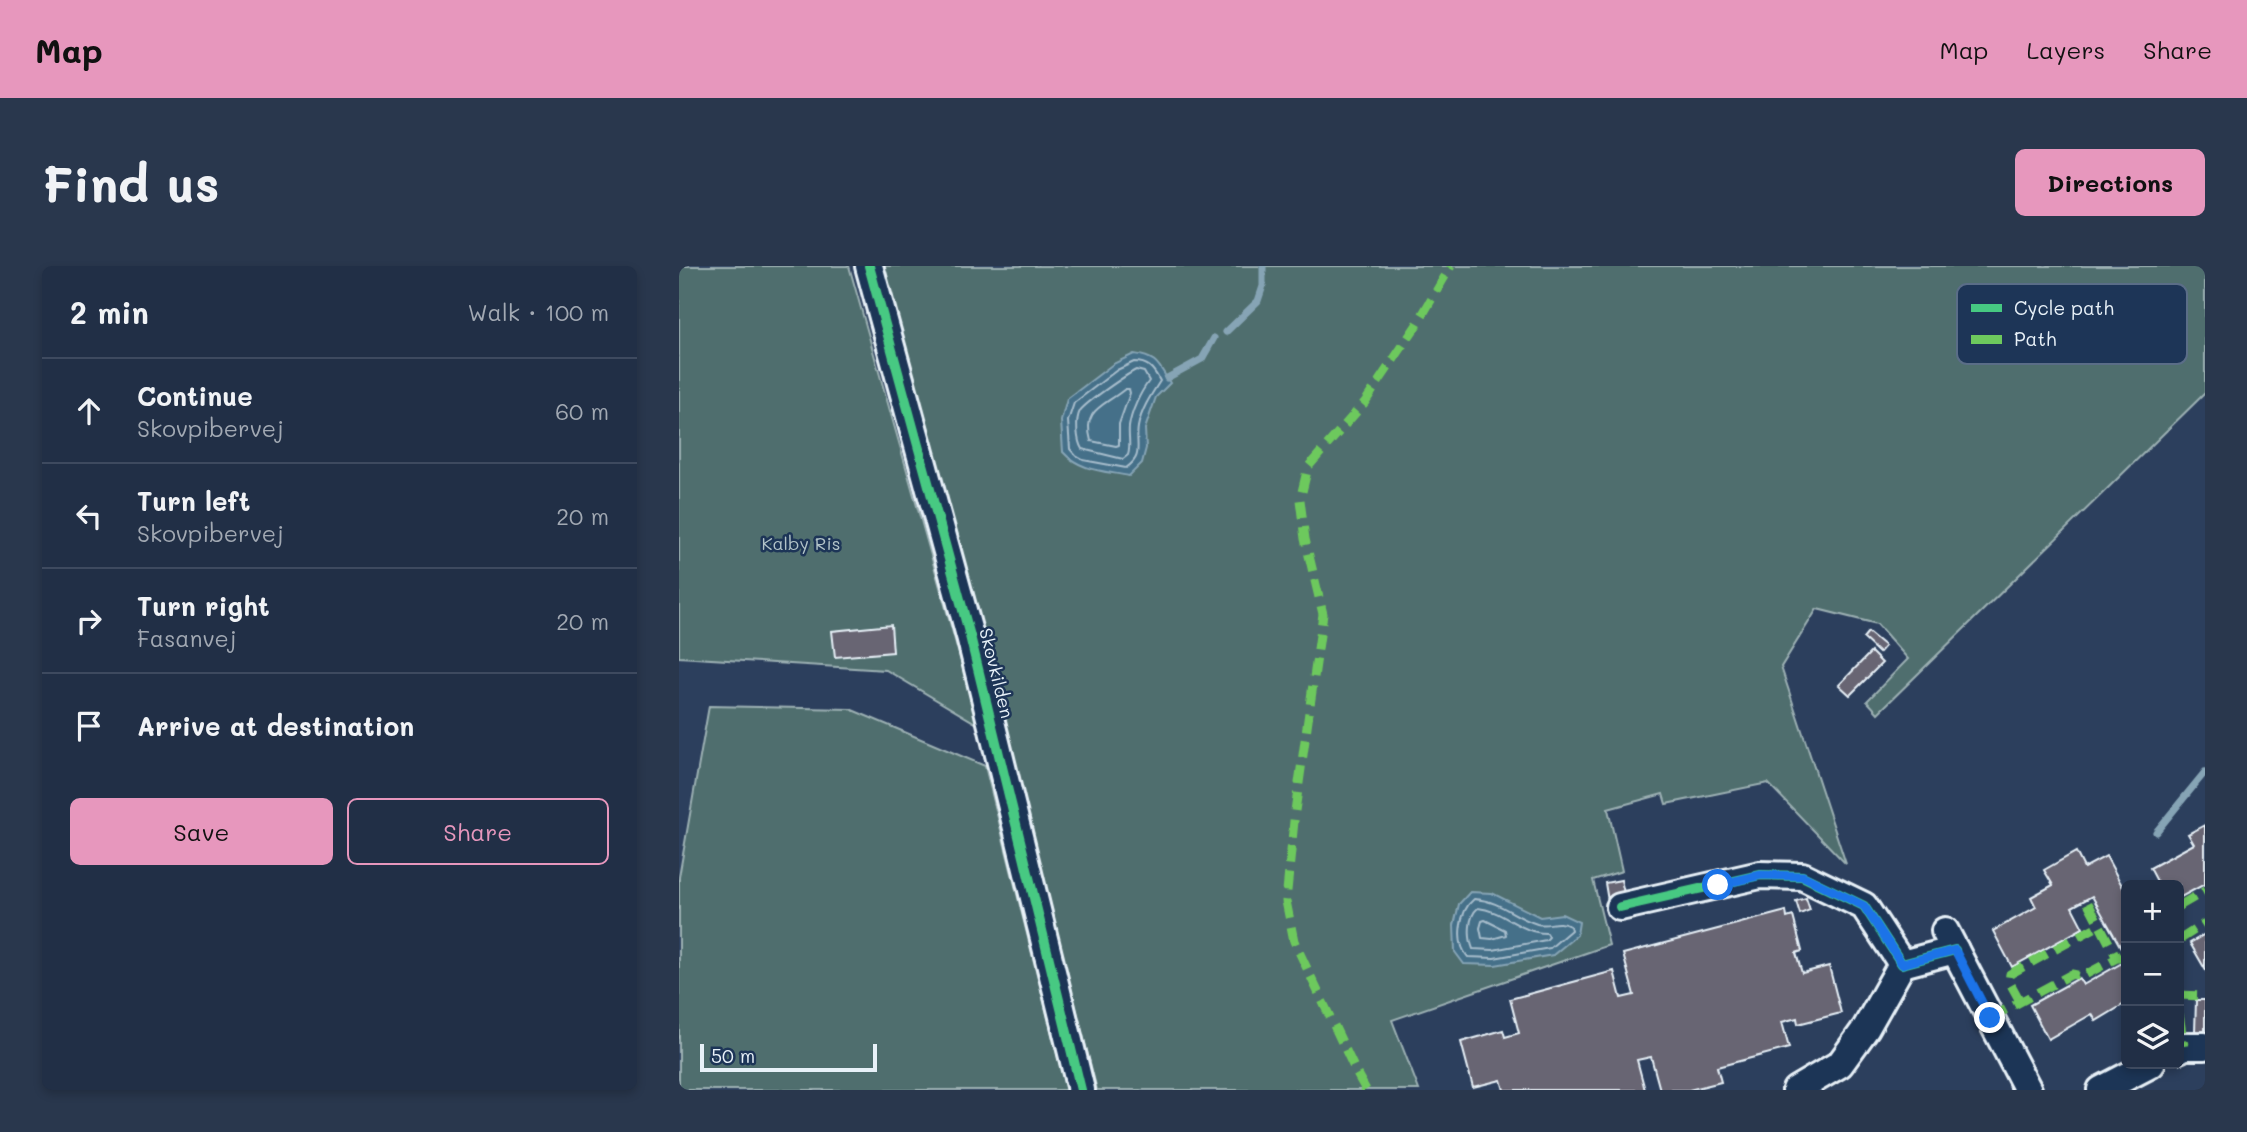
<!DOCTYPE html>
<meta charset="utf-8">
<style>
:root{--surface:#212f46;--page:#29374d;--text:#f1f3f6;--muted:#a2a9b3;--line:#3e4a5f;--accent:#e797bd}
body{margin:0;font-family:Mali,sans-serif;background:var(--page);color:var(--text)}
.controls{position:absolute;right:21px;bottom:21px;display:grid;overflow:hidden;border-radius:10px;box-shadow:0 4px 10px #0003}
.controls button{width:63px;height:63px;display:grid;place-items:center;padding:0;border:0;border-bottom:2px solid var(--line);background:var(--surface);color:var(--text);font:35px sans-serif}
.scale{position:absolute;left:21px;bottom:18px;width:177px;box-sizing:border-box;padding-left:7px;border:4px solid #e8f1f8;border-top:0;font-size:19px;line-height:24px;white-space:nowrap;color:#e8f1f8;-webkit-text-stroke:5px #1d3557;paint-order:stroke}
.stop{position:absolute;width:21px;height:21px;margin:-16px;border:5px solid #1a73e8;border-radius:50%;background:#fff}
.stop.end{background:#1a73e8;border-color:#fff;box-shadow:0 2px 7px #0008}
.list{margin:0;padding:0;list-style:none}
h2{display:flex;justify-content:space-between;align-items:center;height:91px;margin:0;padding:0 28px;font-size:30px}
h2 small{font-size:23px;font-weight:400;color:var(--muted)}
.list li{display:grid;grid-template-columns:46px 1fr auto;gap:21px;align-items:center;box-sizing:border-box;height:105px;padding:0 28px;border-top:2px solid var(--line)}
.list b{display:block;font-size:26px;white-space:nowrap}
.list p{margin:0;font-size:23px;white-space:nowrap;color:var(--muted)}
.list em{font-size:23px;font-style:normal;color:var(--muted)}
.actions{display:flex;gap:14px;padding:21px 28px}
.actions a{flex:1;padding:16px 0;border:2px solid var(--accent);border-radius:10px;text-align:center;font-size:24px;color:var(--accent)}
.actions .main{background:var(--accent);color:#111}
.icon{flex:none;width:38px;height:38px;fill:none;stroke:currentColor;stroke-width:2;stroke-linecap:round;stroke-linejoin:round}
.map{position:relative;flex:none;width:1526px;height:824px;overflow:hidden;border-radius:10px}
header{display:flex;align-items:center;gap:42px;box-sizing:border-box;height:98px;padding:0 35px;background:var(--accent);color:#111}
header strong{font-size:33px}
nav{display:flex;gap:38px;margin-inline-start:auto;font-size:24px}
.intro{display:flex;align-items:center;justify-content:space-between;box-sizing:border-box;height:168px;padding:0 42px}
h1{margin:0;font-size:49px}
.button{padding:18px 32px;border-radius:10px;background:var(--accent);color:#111;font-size:24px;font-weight:700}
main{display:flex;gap:42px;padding:0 42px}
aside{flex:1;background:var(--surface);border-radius:10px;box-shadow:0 4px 10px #0003}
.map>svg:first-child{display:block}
</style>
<header>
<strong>Map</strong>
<nav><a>Map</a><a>Layers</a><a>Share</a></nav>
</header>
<div class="intro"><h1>Find us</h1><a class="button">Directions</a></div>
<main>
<aside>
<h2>2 min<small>Walk · 100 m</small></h2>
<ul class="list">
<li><svg class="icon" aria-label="ahead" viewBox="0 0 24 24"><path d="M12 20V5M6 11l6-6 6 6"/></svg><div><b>Continue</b><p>Skovpibervej</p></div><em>60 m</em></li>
<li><svg class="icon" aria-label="left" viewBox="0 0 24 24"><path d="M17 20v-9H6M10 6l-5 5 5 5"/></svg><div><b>Turn left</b><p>Skovpibervej</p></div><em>20 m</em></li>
<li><svg class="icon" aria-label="right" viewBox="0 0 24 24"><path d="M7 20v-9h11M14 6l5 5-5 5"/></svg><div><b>Turn right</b><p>Fasanvej</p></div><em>20 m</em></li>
<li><svg class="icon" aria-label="arrive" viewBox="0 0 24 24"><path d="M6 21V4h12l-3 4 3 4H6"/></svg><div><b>Arrive at destination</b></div></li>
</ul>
<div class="actions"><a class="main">Save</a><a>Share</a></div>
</aside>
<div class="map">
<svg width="1526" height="824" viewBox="0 0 1526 824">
<rect width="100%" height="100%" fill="#2c3f5d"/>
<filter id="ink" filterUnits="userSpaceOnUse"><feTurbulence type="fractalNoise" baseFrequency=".0143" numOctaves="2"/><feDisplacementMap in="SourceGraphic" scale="14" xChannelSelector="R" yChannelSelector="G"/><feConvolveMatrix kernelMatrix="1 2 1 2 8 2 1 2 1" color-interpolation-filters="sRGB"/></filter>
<g filter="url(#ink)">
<g fill="#4f6e6e" stroke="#9cb0b3" stroke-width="2">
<path d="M 0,0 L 170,0 L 300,459 L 207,404 L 0,391 Z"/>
<path d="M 204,0 L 1526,0 L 1526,127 L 1199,447 L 1188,435 L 1229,393 L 1198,358 L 1138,343 L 1102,401 L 1167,598 L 1089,517 L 987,538 L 984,528 L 929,543 L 943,605 L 914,614 L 930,679 L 713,754 L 740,824 L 418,824 L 248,158 Z"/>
<path d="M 30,440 L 171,443 L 306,500 L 387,824 L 0,824 L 0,611 Z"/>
</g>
<g fill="#457089" stroke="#86a4b5" stroke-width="2">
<path d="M 455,88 C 478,91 479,98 491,117 L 477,131 L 466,163 L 467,182 L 463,197 L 450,210 C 426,205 401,205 384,186 L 382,155 L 388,133 L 434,98 Z"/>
<path d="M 791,626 L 813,627 L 861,651 L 883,648 L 900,656 L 898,669 L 874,689 L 816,699 L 785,698 L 776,686 L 775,659 L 780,638 Z"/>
</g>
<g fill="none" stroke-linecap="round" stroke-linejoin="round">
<g stroke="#a7bdcc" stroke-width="2">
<path d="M 455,96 C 469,96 474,102 481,115 C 472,129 462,144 459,161 C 456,179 465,190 447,202 L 404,194 L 397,190 L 391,183 L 389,155 L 395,137 L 438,104 Z"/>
<path d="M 457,104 L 465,106 L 470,115 C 461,127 452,146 450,161 C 449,171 452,180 449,189 L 444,193 L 403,183 C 398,175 396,154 401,145 C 406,137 447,109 457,104 Z"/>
<path d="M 446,123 L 450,123 L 451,127 L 440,158 L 440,179 L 437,180 L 412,175 C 403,143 424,141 446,123 Z"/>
<path d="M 795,633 C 823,635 834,651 858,658 C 870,661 877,653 891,660 L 892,664 L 871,682 L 815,692 L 789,691 C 776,677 780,645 795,633 Z"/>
<path d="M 799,642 C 824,644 842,668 868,667 L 870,671 L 867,674 L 814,684 L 794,683 C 789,671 789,650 799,642 Z"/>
<path d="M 806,654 L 826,664 L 827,669 L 813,673 L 803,672 L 801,662 L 803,655 Z"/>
</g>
<g stroke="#86a4b5" stroke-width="7">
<path d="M 547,66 L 579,35 L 584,20 L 584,0"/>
<path d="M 488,112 L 523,93 L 535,72"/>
<path d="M 1477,566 L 1526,506"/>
</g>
</g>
<g fill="#686573" stroke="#e8f1f8" stroke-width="2">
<path d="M 212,359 L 214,386 L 156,391 L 153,365 Z"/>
<path d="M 1189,366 L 1206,380 L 1200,387 L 1184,372 Z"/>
<path d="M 1192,386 L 1203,397 L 1171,429 L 1160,419 Z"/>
<path d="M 1526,559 L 1526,618 L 1500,632 L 1500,619 L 1480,619 L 1471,602 L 1515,578 L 1509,568 Z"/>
<path d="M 1397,586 L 1405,602 L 1427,590 L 1447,627 L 1447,685 L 1445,687 L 1413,630 L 1393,641 L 1404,662 L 1333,701 L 1314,665 L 1357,641 L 1352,631 L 1374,619 L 1365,604 Z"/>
<path d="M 942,614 L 946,631 L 929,635 L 926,617 Z"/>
<path d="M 1127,632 L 1131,644 L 1121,648 L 1117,635 Z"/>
<path d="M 1107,645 L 1108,652 L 1114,650 L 1123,685 L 1117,687 L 1123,707 L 1150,700 L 1162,747 L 1119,758 L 1118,752 L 1103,756 L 1110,782 L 1038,801 L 1042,816 L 1010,824 L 981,824 L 972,791 L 958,794 L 966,824 L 825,824 L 822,814 L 794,821 L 782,776 L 824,764 L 826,771 L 840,767 L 831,733 L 935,705 L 942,732 L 955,729 L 944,688 Z"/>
<path d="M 1526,668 L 1526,703 L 1511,677 Z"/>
<path d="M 1445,696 L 1447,700 L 1447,737 L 1417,755 L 1413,748 L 1369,773 L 1351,739 L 1400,712 L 1404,719 Z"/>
<path d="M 1517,734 L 1526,734 L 1526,766 L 1516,766 Z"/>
</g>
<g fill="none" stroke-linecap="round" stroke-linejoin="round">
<defs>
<g id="minor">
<path d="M 190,0 L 291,370 L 402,824"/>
<path d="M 941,641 L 1081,609 L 1123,610 L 1185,640 L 1223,698 L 1276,684"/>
<path d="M 1266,665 L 1349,824"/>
<path d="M 1500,783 L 1505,780 L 1526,780"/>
<path d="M 1117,824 L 1161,798 L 1187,762 L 1223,698"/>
<path d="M 1422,824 L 1472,798"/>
</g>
</defs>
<use href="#minor" stroke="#e8f1f8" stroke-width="32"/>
<use href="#minor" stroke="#1d3557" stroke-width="26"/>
<g stroke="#6dc95d" stroke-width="9" stroke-dasharray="18 9" stroke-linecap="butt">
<path d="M 1409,637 L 1438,692"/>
<path d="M 1500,640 L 1526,625"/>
<path d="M 1500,674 L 1526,657"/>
<path d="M 1500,729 L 1526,730"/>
<path d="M 1341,735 L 1330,715 L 1331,708 L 1421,659"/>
<path d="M 1500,748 L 1505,780"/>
<path d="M 1311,752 L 1393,708 L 1404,710 L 1438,692 L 1447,692"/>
<path d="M 687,824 L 678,808 L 615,675 L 607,635 L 616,545 L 644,348 L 626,273 L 621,234 L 629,201 L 686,136 L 737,60 L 772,0"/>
</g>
<defs>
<g id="cycleway">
<path d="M 190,0 L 291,370 L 402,824"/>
<path d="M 941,641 L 1081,609 L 1123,610 L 1185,640 L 1223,698 L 1276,684"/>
</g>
</defs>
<use href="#cycleway" stroke="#1d3557" stroke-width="15"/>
<use href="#cycleway" stroke="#46c982" stroke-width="10"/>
</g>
</g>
<g fill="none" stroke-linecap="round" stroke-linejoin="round" filter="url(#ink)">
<path stroke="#1a73e8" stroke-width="9" d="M 1039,619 L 1082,609 L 1124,610 L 1185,640 L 1223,698 L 1276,684 L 1311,752"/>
</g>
<g text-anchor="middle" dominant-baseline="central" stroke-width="5" stroke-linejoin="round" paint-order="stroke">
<g font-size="18" fill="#b2c3c8" stroke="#1d3557">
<text x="122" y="277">Kalby Ris</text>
</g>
<g font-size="18" fill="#e8f1f8" stroke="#1d3557">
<text transform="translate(318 407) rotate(76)">Skovkilden</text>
</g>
</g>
<rect x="1278" y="18" width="230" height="80" rx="10" fill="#1d3557" stroke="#5a6d87" stroke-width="2"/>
<rect x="1292" y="38" width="31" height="8" fill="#46c982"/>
<rect x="1292" y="69" width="31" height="9" fill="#6dc95d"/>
<g font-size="19" fill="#e8f1f8">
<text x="1335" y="49">Cycle path</text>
<text x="1335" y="80">Path</text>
</g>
</svg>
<div class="controls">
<button>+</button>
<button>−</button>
<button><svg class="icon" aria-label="layers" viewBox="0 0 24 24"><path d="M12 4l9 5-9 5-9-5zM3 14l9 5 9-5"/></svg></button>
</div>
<div class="scale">50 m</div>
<div class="stop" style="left:1039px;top:619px"></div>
<div class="stop end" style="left:1311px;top:752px"></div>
</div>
</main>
